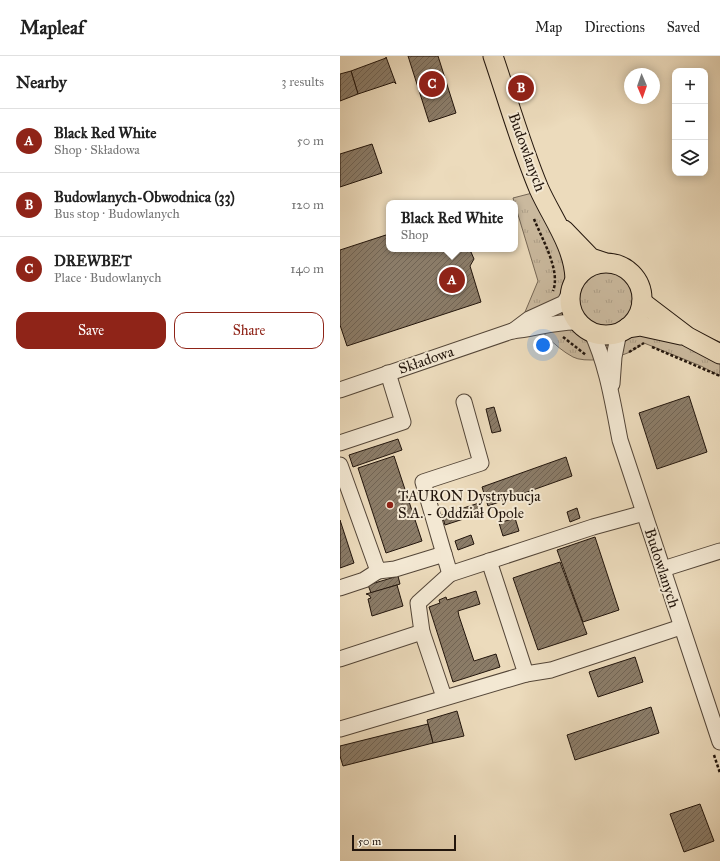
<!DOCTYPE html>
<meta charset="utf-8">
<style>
:root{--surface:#fff;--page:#f6f6f6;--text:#222;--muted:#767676;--line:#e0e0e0;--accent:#8f2418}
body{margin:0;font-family:"IM FELL Great Primer",serif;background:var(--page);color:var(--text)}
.controls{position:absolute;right:12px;top:12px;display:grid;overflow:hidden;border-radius:8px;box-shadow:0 2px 10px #0003}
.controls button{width:36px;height:36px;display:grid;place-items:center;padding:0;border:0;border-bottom:1px solid var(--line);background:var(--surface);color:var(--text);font:20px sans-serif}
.compass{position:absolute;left:284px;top:12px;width:36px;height:36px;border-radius:50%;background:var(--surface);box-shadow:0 2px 10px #0003;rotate:178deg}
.scale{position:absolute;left:12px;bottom:10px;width:104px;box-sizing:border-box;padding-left:4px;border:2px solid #22150c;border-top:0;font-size:11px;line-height:14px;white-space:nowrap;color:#22150c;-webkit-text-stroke:3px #f3e8d3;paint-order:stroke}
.you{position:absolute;left:203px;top:289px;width:14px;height:14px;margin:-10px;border:3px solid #fff;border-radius:50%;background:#1a73e8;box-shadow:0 0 0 6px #1a73e833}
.badge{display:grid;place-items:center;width:26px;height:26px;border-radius:50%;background:var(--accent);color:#fff;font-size:13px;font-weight:700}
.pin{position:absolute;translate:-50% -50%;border:2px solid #fff;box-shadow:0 1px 4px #0006}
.popup{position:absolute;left:46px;top:144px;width:132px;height:52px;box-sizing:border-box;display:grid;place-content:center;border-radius:8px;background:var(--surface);filter:drop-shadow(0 1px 3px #0005);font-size:13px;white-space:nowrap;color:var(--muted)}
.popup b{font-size:15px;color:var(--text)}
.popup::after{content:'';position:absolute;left:50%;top:100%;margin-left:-8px;border:8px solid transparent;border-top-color:var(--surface)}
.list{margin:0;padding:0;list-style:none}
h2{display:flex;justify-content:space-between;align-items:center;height:52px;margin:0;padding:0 16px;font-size:17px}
h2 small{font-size:13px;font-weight:400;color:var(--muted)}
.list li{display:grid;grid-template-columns:26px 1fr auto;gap:12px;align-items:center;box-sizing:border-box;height:64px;padding:0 16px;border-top:1px solid var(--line)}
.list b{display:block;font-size:15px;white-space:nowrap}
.list p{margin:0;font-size:13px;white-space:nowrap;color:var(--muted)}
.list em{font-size:13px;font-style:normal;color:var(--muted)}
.actions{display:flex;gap:8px;padding:12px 16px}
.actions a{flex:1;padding:9px 0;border:1px solid var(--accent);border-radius:12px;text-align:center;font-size:14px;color:var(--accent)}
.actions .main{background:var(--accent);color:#fff}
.icon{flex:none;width:22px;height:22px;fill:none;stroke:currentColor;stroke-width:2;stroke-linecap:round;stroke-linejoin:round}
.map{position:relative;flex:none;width:380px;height:805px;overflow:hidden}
header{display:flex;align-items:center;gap:24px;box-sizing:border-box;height:56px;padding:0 20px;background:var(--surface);border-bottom:1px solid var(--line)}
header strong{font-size:19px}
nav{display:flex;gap:22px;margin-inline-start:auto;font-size:14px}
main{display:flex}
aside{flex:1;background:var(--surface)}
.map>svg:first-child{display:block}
</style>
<header>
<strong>Mapleaf</strong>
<nav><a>Map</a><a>Directions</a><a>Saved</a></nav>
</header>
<main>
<aside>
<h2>Nearby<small>3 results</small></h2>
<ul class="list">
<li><span class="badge">A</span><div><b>Black Red White</b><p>Shop · Składowa</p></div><em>50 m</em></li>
<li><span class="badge">B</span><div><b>Budowlanych-Obwodnica (33)</b><p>Bus stop · Budowlanych</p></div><em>120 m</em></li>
<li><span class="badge">C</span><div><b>DREWBET</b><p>Place · Budowlanych</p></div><em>140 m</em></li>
</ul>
<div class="actions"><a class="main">Save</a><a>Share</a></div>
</aside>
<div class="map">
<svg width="380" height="805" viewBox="0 0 380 805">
<defs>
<pattern id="grass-tufts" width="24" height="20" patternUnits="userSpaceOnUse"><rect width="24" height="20" fill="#cab99e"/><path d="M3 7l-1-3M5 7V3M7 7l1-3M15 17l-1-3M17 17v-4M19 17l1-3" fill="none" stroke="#ad9e87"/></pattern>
<pattern id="building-hatch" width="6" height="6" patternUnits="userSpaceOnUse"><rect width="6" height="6" fill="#8b7c68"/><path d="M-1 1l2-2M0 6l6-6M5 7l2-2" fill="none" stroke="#716454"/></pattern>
</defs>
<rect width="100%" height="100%" fill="#ecdbbc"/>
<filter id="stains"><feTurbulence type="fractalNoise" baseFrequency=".005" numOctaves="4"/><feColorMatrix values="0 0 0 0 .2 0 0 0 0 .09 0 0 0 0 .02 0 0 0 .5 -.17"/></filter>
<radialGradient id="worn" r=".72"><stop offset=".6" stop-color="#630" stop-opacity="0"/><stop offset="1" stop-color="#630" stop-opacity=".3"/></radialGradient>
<path fill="url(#grass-tufts)" stroke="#766755" d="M 200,135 C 206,145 211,158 218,167 C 225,176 253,199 262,205 C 266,207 270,206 274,207 C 293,212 301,228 302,246 L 352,275 L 380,286 L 380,320 L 361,310 L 304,287 C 298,291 292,296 285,298 C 273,303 244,307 233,301 C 214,291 199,272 185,256 L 198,225 L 173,142 Z"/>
<g fill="url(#building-hatch)" stroke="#22150c">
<path d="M 68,0 L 98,0 L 116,57 L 89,66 Z"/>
<path d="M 46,1 L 56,28 L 54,26 L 18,38 L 11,15 L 46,2 Z"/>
<path d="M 11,15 L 18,38 L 0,45 L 0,18 Z"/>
<path d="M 32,88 L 42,117 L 0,131 L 0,98 Z"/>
<path d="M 49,178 L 49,193 L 124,193 L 131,196 L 134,203 L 130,210 L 141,246 L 7,290 L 0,269 L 0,194 Z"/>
<path d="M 349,340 L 367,396 L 317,413 L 299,357 Z"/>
<path d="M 154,351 L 161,375 L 152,377 L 146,353 Z"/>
<path d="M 58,383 L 62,394 L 13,411 L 9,399 Z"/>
<path d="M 54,400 L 82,485 L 46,497 L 18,412 Z"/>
<path d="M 226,401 L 232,420 L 148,450 L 142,431 Z"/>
<path d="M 139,447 L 142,457 L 105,469 L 102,459 Z"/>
<path d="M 237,452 L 240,462 L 230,466 L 227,456 Z"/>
<path d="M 175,462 L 179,475 L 163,480 L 159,467 Z"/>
<path d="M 0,464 L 14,507 L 0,512 Z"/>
<path d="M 131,479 L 134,488 L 118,494 L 115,485 Z"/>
<path d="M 255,481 L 279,554 L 243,566 L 217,494 Z"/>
<path d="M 220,506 L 247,578 L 198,594 L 173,522 Z"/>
<path d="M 58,520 L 60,528 L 31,537 L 28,529 Z"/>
<path d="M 57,529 L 63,550 L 32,560 L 28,543 L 31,542 L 29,539 L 26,538 Z"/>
<path d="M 136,535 L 140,548 L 118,555 L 119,560 L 134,605 L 156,598 L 160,611 L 113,626 L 89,551 L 100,547 L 99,544 L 106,541 L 107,544 Z"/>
<path d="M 295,601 L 303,626 L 258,641 L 249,616 Z"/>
<path d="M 311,651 L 319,677 L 235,704 L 227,679 Z"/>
<path d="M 117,655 L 124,680 L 93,687 L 87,664 Z"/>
<path d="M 88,668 L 93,687 L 3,710 L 0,700 L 0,690 Z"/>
<path d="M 360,748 L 374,785 L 344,796 L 330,758 Z"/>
</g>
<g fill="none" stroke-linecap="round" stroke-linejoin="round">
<defs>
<g id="minor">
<path d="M 173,275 L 189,263 L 224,247 L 230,237"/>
<path d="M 251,275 C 267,308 273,348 280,384 L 380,686"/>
<path d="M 272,328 L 274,301 L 279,276"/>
<path d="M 0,334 L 172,275 C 194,273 216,265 238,266"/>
<path d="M 0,387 L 63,366 L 48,317"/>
<path d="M 0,409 L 38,515 L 55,513 L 104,498 L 110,518"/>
<path d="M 104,498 L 83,426 L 141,407 L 124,346"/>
<path d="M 323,513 L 380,495"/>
<path d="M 0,532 L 24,524 L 38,515"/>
<path d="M 0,603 L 82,576"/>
<path d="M 186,618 L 211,614 L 341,571"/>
<path d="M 104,641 L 82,576 L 78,547 L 110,518 L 253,471 L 304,457"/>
<path d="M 0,673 L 186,618 L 149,505"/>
</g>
<g id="major">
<path d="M 153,0 C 168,44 181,90 199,133 C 212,162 234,190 235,223"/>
<path d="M 224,174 L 251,202 L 263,206"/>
<circle cx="266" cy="243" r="36"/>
<path d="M 302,246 L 348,281 L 380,298"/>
<path d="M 287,272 L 300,270 L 341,279"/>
</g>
</defs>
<use href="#minor" stroke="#544638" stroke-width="17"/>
<use href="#major" stroke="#22150c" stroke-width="21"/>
<g stroke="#22150c" stroke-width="2.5" stroke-dasharray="3 2" stroke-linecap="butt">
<path d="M 194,163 C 202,183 221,215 213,235"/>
<path d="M 223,281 L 246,299"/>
<path d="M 312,291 L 380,320"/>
<path d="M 289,296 L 304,287"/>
<path d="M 374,699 L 380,717"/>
</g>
<use href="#minor" stroke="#f3e8d3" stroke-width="15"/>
<use href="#major" stroke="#ecdbbc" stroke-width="19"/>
</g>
<circle fill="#8f2418" stroke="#f3e8d3" stroke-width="1.5" cx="50" cy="449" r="4"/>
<g text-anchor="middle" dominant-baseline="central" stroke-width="4" stroke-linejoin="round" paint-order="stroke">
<g font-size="15" fill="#22150c" stroke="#f3e8d3">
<text transform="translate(187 96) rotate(70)">Budowlanych</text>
<text transform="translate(86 304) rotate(-19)">Składowa</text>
<text transform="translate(322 512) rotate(72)">Budowlanych</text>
</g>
<g font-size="15" fill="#22150c" stroke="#f3e8d3" text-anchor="start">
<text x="58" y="440">TAURON Dystrybucja<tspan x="58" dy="17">S.A. - Oddział Opole</tspan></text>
</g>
</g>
<rect width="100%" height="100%" filter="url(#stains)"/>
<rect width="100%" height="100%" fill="url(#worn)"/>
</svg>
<div class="controls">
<button>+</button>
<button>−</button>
<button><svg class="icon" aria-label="layers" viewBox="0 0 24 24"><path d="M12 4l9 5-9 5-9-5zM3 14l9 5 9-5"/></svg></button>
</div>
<svg class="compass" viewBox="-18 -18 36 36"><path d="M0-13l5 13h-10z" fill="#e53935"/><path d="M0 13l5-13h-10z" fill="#767676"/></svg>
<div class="scale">50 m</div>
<div class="you"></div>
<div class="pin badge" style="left:112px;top:224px">A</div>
<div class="popup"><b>Black Red White</b>Shop</div>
<div class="pin badge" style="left:181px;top:32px">B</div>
<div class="pin badge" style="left:92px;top:28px">C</div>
</div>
</main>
